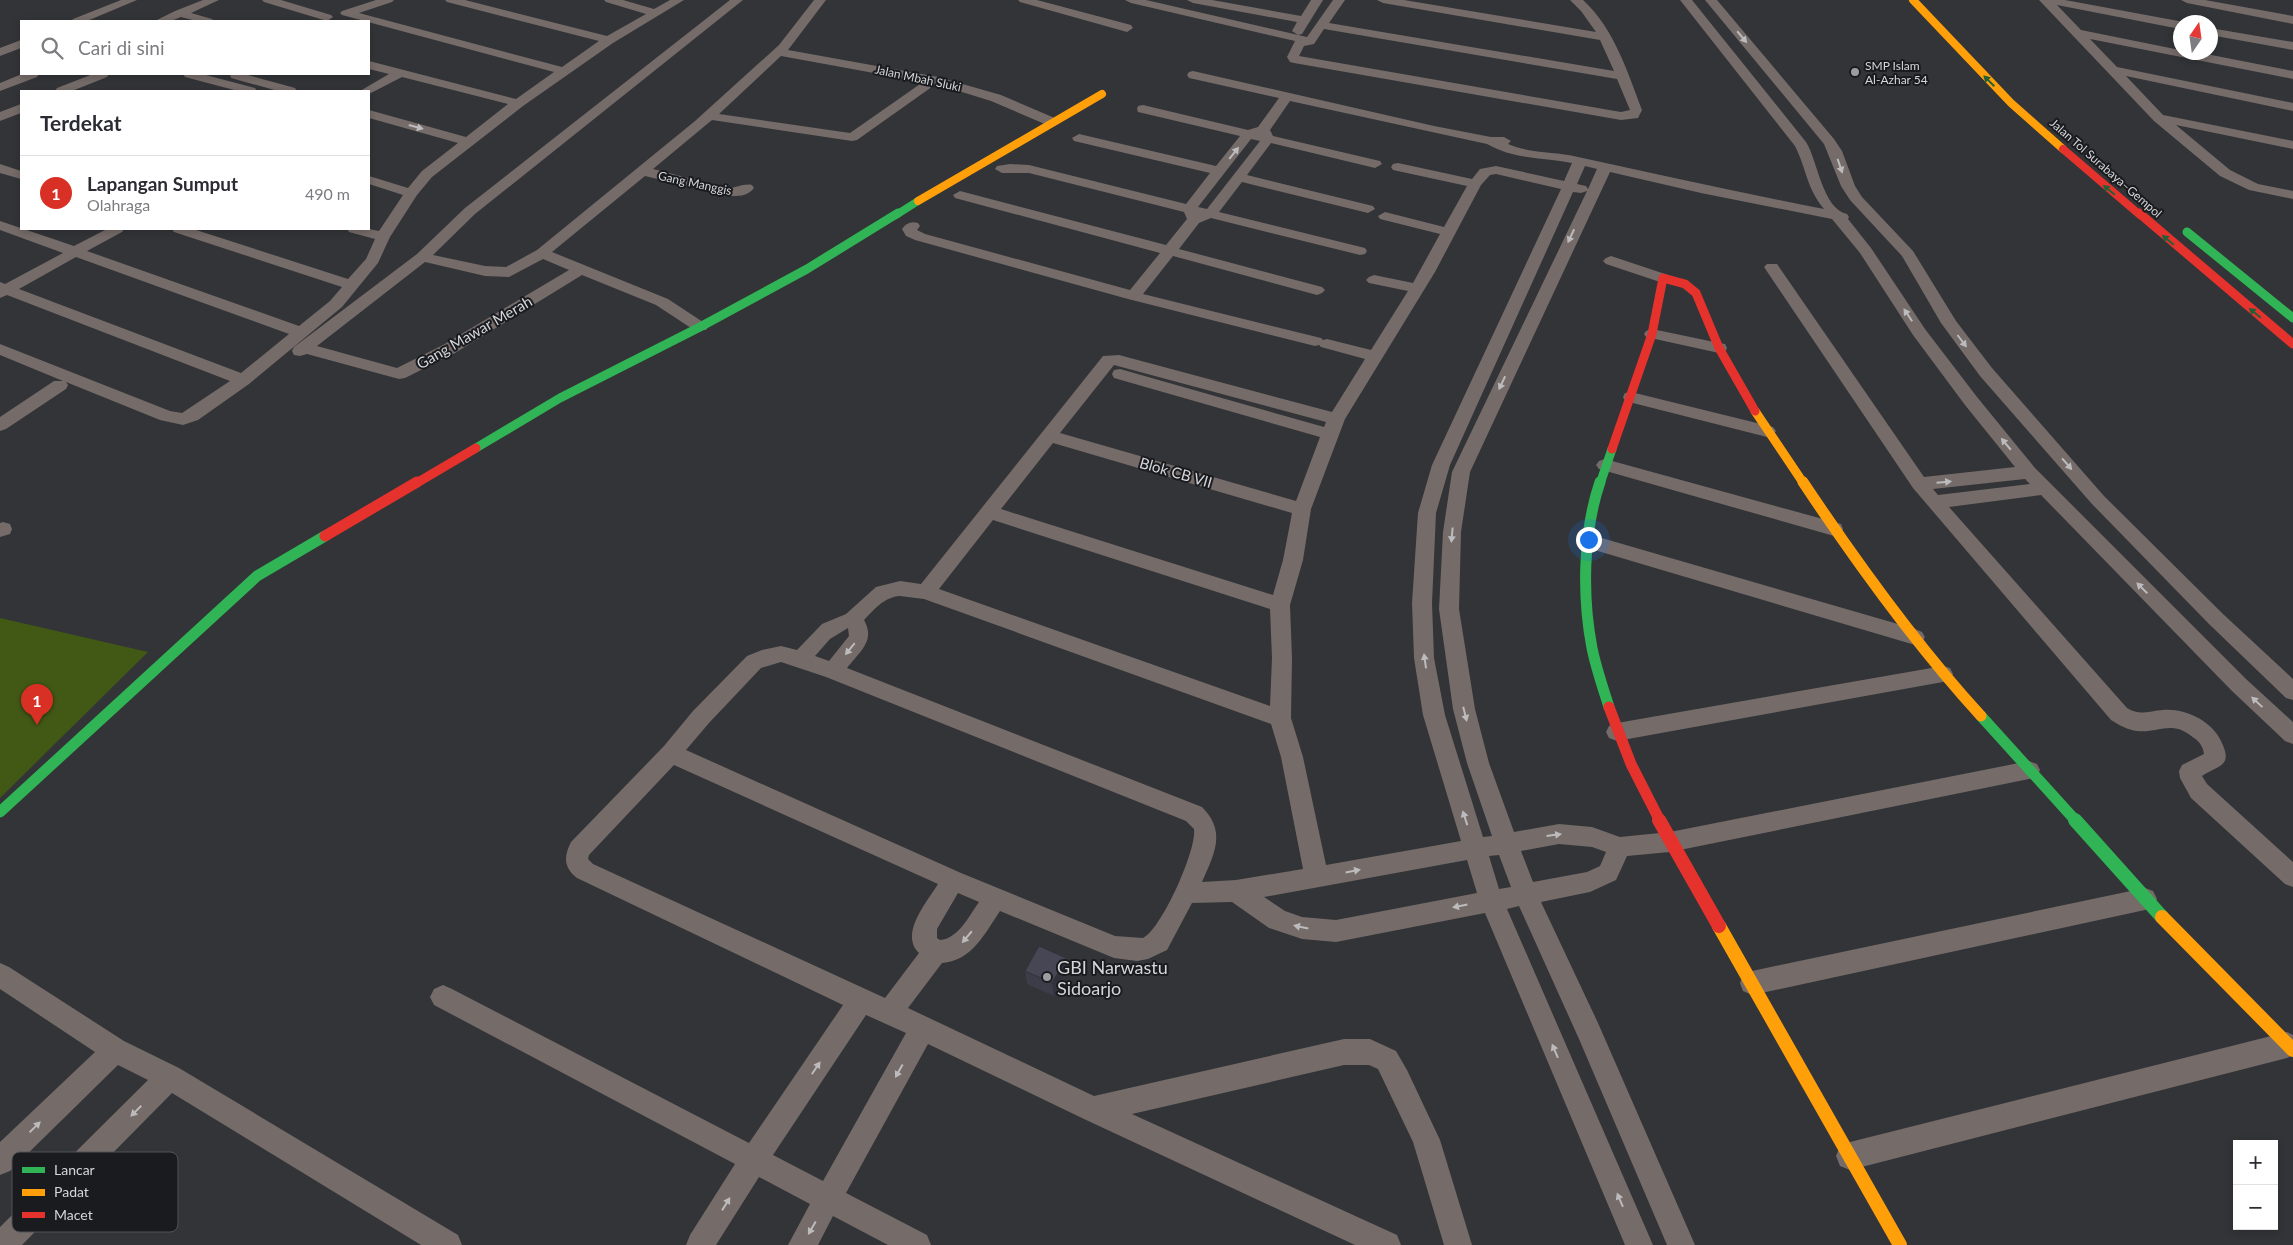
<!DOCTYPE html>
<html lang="id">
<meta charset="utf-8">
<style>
:root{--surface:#fff;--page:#f2f2f3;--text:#2b2b33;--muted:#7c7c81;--line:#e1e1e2;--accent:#d93025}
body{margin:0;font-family:Lato,sans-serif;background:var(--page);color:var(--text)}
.controls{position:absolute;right:15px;bottom:15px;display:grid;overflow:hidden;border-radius:0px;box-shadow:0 2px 8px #0003}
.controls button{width:45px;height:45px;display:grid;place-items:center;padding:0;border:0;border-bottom:1px solid var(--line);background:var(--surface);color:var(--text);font:25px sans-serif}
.compass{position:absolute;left:2173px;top:15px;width:45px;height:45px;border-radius:50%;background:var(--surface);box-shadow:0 2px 8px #0003;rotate:13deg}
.you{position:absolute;left:1588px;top:539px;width:18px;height:18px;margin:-12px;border:4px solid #fff;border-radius:50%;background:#1a73e8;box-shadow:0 0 0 8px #1a73e833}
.badge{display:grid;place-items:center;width:32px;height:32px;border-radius:50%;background:var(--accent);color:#fff;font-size:16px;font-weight:700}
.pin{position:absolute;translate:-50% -41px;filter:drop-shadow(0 1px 2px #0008)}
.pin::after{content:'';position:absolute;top:26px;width:18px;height:15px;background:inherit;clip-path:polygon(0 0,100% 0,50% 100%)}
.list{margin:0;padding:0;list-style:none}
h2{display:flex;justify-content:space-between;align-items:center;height:65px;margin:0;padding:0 20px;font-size:21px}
h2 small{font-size:16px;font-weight:400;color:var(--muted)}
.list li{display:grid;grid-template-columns:32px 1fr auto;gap:15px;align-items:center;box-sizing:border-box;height:75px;padding:0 20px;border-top:1px solid var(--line)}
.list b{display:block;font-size:19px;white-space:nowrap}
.list p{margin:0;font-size:16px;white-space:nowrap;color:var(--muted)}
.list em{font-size:16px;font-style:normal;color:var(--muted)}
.icon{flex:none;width:28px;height:28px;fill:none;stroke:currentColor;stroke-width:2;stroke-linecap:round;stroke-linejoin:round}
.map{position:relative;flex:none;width:2293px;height:1245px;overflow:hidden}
.search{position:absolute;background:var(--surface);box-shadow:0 2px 8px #0003;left:20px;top:20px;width:350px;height:55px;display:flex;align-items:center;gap:12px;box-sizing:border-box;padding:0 18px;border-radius:0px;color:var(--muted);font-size:19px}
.panel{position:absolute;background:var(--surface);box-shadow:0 2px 8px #0003;left:20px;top:90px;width:350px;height:140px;border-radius:0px}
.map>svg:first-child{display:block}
</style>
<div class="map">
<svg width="2293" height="1245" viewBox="0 0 2293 1245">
<rect width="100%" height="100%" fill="#323437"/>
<path fill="#425916" d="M 0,618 L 148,652 L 0,798 Z"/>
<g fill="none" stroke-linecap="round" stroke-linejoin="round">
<g fill="#756b69" fill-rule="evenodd">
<path d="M 121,0 L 137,0 L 87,21 L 71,21 L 73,19 Z"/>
<path d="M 203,0 L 219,0 L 191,13 L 212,19 L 214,21 L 196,21 L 181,17 L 171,21 L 155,21 L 175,11 Z"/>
<path d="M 262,0 L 281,0 L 331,15 L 333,17 L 327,21 L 264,2 Z"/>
<path d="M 376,0 L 394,0 L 392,2 L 359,13 L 562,67 L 599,41 L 447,2 L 445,0 L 465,0 L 607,36 L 646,14 L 606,2 L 604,0 L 623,0 L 654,9 L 670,0 L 684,0 L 613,43 L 523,106 L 432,177 L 417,195 L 390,237 L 378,263 L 342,307 L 249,384 L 198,420 L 183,425 L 160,420 L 66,382 L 68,385 L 66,389 L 6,429 L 0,431 L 0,417 L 54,381 L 63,381 L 0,355 L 0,344 L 170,411 L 182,413 L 230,381 L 7,295 L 0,298 L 0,282 L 5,284 L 63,253 L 0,230 L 0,221 L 74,246 L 107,229 L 124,229 L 122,232 L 87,251 L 299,326 L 330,301 L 342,287 L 174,232 L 172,229 L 193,229 L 348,279 L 366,259 L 375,239 L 349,232 L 347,229 L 369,229 L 379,231 L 403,195 L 369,184 L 369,176 L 408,188 L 422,171 L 458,143 L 369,118 L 369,110 L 466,137 L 508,104 L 402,77 L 369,94 L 369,91 L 360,91 L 389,74 L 369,69 L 369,61 L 516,99 L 554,72 L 342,15 L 340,13 L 342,11 ZM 76,257 L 289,334 L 241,373 L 19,289 Z"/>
<path d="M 730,0 L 743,0 L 475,214 L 433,255 L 485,266 L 506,267 L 537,250 L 695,121 L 779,45 L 814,0 L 826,0 L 788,50 L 938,77 L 1001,95 L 1057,119 L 1059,122 L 1057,125 L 1047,125 L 991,101 L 936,84 L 857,140 L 852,141 L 712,120 L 653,169 L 728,188 C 737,188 744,183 752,185 L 754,188 C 747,197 738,196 728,196 L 645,176 L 552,252 L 668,299 L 706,324 L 708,327 L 706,330 L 694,330 L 656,305 L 582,275 L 455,353 L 405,378 L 399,379 L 307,354 L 300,356 L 294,355 L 292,351 L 294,347 L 417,254 L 465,208 ZM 781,56 L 923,82 L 850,133 L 719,114 ZM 543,259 L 569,270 L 443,345 L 397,368 L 317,346 L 425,262 L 485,276 L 509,277 Z"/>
<path d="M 1018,0 L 1037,0 L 1131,25 L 1133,28 L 1127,32 L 1020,2 Z"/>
<path d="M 1125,0 L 1146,0 L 1307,37 L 1333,0 L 1345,0 L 1329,23 L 1614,71 L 1600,40 L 1383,3 L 1377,0 L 1404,0 L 1596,32 L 1581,11 L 1570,0 L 1583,0 C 1614,28 1628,73 1642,110 L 1638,118 L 1621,120 L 1294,63 L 1290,62 L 1287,57 L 1295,41 L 1131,3 ZM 1324,29 L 1617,79 L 1630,110 L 1621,112 L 1299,56 L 1304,46 L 1314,44 Z"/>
<path d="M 1187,0 L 1212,0 L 1301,16 L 1311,0 L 1323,0 L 1302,34 L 1298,35 L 1292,31 L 1297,22 L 1193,3 Z"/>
<path d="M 1680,0 L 1692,0 L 1806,142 C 1818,161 1822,208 1847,214 L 1849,217 L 1848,219 L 1871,248 L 1925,329 L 1977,397 L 2035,468 L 2246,679 L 2293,722 L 2293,744 L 2285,741 L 2232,691 L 2041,495 L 1949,507 L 2127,708 C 2140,716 2149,711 2163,710 C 2185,708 2212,721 2221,741 C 2234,767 2218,765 2202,776 L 2207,784 L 2293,862 L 2293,887 L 2285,884 L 2191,798 L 2180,778 L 2179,771 L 2182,765 L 2204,754 C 2203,747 2200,742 2194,738 C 2172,719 2160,733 2137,731 C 2128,730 2119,725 2111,720 L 1913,488 L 1764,267 L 1767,264 L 1777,264 L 1924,477 L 2015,467 L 1965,405 L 1913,335 L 1860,253 L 1832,219 L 1701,193 L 1610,172 L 1470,472 L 1461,532 L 1459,609 L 1475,709 L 1489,763 L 1514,832 L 1559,824 L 1592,827 L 1620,837 L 1670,832 L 2029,761 L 2037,764 L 2040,770 L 2037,776 L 2029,779 L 1670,852 L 1627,856 L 1616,880 L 1590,892 L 1541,902 L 1598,1023 L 1695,1245 L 1667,1245 L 1579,1039 L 1519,906 L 1507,909 L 1653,1245 L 1625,1245 L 1485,913 L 1336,942 L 1302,939 L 1269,928 L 1232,902 L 1192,903 L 1167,950 L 1148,959 L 1137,961 L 1114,958 L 1000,911 C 985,933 972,961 942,963 L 908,1008 L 1094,1096 L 1344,1039 L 1370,1039 L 1396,1051 L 1407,1070 L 1440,1140 L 1472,1245 L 1444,1245 L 1413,1142 L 1378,1069 L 1369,1065 L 1344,1065 L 1132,1114 L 1397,1235 L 1401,1245 L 1355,1245 L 1084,1119 L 928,1044 L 846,1193 L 927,1235 L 931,1245 L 888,1245 L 833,1216 L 818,1245 L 788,1245 L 810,1204 L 759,1177 L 716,1245 L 686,1245 L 690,1235 L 735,1164 L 434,1005 L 430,997 L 434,989 L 443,985 L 452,989 L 749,1143 L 843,1005 L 577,878 C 563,867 564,856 571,842 L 664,746 L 693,711 L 747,656 L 762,650 L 781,646 L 797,650 L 822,624 L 846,614 L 876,587 L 900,581 L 921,584 L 1103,356 L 1119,355 L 1332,412 L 1365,359 L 1321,347 L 1319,345 L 1315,346 L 1128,299 L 915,240 L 906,236 L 902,229 C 906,223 911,221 918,223 L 920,226 L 917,230 L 925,234 L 1130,290 L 1160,253 L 955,198 L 953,195 L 960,191 L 1166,245 L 1187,219 L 1184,212 L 1029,173 L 1002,173 L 995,169 L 997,166 L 1010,164 L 1029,165 L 1186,204 L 1210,173 L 1074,141 L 1072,138 L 1079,134 L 1216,166 L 1240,136 L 1138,112 L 1137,109 L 1138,106 L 1143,105 L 1248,130 L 1258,127 L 1279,98 L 1189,78 L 1187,75 L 1189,72 L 1193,71 L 1434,126 L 1491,137 L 1504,137 L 1511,141 L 1508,144 C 1530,154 1555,151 1578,157 C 1660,175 1742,193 1824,209 C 1806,187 1807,170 1795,146 ZM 1290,101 L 1487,144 C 1515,160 1543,157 1572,163 L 1564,181 L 1496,166 L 1480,169 L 1472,179 L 1398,163 L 1393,164 L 1391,167 L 1393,170 L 1467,186 L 1444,227 L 1385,212 L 1378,216 L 1380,219 L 1440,234 L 1413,283 L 1374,275 L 1369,277 L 1366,280 L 1369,283 L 1408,291 L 1371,350 L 1327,339 L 1323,340 L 1321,338 L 1143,294 L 1173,256 L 1317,295 L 1322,293 L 1325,290 L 1322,287 L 1179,249 L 1199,223 L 1211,218 L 1360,255 L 1365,254 L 1367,251 L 1365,248 L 1219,212 L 1242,182 L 1368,213 L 1375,209 L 1373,206 L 1247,175 L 1271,143 L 1375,168 L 1382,164 L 1380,161 L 1273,136 L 1270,130 ZM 1251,139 L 1260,141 L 1207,209 L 1198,207 ZM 1585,166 L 1597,169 L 1588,189 L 1586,186 L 1577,184 ZM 1496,174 L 1561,189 L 1432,465 L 1418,513 L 1412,603 L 1414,658 L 1423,715 L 1461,841 L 1326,865 L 1303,757 L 1291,718 L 1292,658 L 1290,605 L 1303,560 L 1311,509 L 1345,419 L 1435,272 L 1481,185 L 1490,175 ZM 1587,191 L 1452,472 L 1443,532 L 1439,609 L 1453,709 L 1467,763 L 1492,836 L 1483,837 L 1445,715 L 1434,658 L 1432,603 L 1436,513 L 1450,465 L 1573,192 L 1581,193 ZM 1114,365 L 1326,422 L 1324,427 L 1120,369 L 1114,370 L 1112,374 L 1114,378 L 1320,437 L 1296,501 L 1060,433 ZM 1053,443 L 1292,513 L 1283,560 L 1273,595 L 1001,509 ZM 2025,479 L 2030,484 L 1938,495 L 1933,489 ZM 993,520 L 1270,609 L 1272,658 L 1270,706 L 939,589 ZM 900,596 L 924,599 L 1271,724 L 1281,757 L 1303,869 L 1236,880 L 1202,882 C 1214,854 1227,832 1202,807 L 847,668 C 859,652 876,641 864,620 C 875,609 884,597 900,596 ZM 848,628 L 849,636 L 829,661 L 815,656 L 830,639 ZM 781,662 L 826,677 L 1186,821 L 1194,829 C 1197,850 1161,930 1143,938 L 1115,936 L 961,873 L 686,750 L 709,723 L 761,668 ZM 674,765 L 938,884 C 927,902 899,934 919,953 L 885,998 L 593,864 L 588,859 L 589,855 ZM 1559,844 L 1592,847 L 1606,852 L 1600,866 L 1587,872 L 1533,882 L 1521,851 ZM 1499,855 L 1511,887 L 1499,889 L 1489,856 ZM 1467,860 L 1477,893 L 1336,920 L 1302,917 L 1285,911 L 1264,897 ZM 958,893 L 979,902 C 969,916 958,939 940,940 L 937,938 L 937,929 ZM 866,1015 L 906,1033 L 823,1181 L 773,1155 Z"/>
<path d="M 1705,0 L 1717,0 L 1834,139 L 1842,151 L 1855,186 L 1862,197 L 1913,251 L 1956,321 L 1992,368 L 2104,496 L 2223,614 L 2293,679 L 2293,700 L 2286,698 L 2209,624 L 2092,504 L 1980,376 L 1941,323 L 1902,256 L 1850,200 L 1841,186 L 1824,144 Z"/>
<path d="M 2039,0 L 2065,0 L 2184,22 L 2180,22 L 2180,29 L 2057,5 L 2081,30 L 2180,50 L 2180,52 L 2196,52 L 2293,71 L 2293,79 L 2090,39 L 2117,67 L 2293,103 L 2293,111 L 2126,76 L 2163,115 L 2293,141 L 2293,149 L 2176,125 L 2230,170 L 2258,184 L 2293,191 L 2293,199 L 2249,190 L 2220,176 L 2154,121 Z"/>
<path d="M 2181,0 L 2205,0 L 2293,16 L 2293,24 L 2187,3 Z"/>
<path d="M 2210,28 L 2293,42 L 2293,50 L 2210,35 Z"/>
<path d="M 21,40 L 21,48 L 0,56 L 0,48 Z"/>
<path d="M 22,74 L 39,74 L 37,77 L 0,91 L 0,83 Z"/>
<path d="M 93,74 L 109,74 L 107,77 L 72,91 L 55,91 L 57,88 Z"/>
<path d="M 183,74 L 202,74 L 255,88 L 257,91 L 238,91 L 185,77 Z"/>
<path d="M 230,74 L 244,74 L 295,88 L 297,91 L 278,91 L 231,78 Z"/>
<path d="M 21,104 L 21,113 L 0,121 L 0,112 Z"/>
<path d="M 0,164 L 21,171 L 21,179 L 0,173 Z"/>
<path d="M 1611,256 L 1668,275 L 1671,278 L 1668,281 L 1663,283 L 1606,264 L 1603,261 L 1606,258 Z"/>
<path d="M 1652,329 L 1719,343 L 1725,344 L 1727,348 L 1725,352 L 1719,353 L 1646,337 L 1644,334 L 1646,331 Z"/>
<path d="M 1631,392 L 1773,427 L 1776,431 L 1773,435 L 1767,437 L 1625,401 L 1623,397 L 1625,393 Z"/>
<path d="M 1605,459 L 1841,524 L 1843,529 L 1841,534 L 1834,536 L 1599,469 L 1596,465 L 1599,461 Z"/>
<path d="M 3,522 L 10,524 L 12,529 L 10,534 L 0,537 L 0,523 Z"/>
<path d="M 1588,534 L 1915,629 L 1922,632 L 1925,637 L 1922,642 L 1915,645 L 1581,546 L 1579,541 L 1581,536 Z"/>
<path d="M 1943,666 L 1950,668 L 1953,674 L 1950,680 L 1943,682 L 1617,741 L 1609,738 L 1606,732 L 1609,726 L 1617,723 Z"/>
<path d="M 2145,888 L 2153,891 L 2157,899 L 2153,907 L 2145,910 L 1752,995 L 1743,991 L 1740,983 L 1743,975 L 1752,971 Z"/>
<path d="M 0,963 L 9,967 L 124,1041 L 179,1068 L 458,1235 L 462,1245 L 421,1245 L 172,1093 L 22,1245 L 0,1245 L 0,1227 L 148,1080 L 118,1065 L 10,1171 L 0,1175 L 0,1142 L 95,1052 L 0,989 Z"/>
<path d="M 2287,1032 L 2293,1035 L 2293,1055 L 2287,1058 L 1850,1170 L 1840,1166 L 1836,1156 L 1840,1146 L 1850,1142 Z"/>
</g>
<path stroke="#30b455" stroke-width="8" d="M 896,215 L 918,201"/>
<g stroke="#30b455" stroke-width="9">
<path d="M 2187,232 L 2293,318"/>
<path d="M 476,448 L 560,398 L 700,327 L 807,269 L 898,213"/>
<path d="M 1600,484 L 1612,449"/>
</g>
<g stroke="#30b455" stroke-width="11">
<path d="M 1600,482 C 1583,532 1582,596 1592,648 C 1596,668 1603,688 1609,707"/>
<path d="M 1981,716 L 2076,821"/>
<path d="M 0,812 L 257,576 L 325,536"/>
</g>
<path stroke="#30b455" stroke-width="14" d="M 2075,820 L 2162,917"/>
<g stroke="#ff9f0a" stroke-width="8">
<path d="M 1913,0 L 2011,103 L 2063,149"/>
<path d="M 918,201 L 1102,94"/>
</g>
<path stroke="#ff9f0a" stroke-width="9" d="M 1755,411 L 1804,484"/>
<path stroke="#ff9f0a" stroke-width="11" d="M 1803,482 C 1857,563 1915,644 1981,716"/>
<g stroke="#ff9f0a" stroke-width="14">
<path d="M 2162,917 L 2293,1050"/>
<path d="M 1719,926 L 1900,1245"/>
</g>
<path stroke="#e5322d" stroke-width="8" d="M 2063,149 L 2140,215"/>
<g stroke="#e5322d" stroke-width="9">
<path d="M 2139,213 L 2293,344"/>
<path d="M 1612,449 L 1652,334 L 1663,278 L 1685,284 L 1696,293 L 1719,348 L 1755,411"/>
<path d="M 415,484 L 476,448"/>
</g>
<g stroke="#e5322d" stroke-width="11">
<path d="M 325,536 L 417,482"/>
<path d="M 1609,707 L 1631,764 L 1660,821"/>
</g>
<path stroke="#e5322d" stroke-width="14" d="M 1659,820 L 1719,926"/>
</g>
<path fill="#3d3c49" d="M 1066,958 L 1067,971 L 1054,996 L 1027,984 L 1025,971 Z"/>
<path fill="#32313c" d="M 1066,958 L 1067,971 L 1054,996 L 1052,983 Z"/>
<path fill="#474655" stroke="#32313c" d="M 1039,946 L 1066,958 L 1052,983 L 1025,971 Z"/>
<defs><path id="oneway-solid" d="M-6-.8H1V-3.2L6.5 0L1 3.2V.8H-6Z" transform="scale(1.25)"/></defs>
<g fill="#bcbbbd">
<use href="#oneway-solid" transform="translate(1742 37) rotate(50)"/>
<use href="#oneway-solid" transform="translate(416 127) rotate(15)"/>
<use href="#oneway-solid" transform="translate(1234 153) rotate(-51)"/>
<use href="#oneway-solid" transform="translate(1840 166) rotate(71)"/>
<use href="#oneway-solid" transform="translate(1571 236) rotate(115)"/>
<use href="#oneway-solid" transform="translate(1908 315) rotate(-124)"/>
<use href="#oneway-solid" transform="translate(1962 341) rotate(53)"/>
<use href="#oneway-solid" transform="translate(1502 383) rotate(115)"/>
<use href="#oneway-solid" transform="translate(2006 444) rotate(-130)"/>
<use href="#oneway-solid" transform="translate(2067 464) rotate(49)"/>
<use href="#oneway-solid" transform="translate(1944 482) rotate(-5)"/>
<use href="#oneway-solid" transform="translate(1452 535) rotate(95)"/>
<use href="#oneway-solid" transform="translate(2142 588) rotate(-135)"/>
<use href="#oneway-solid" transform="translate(850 649) rotate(129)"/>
<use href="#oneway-solid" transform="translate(1425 661) rotate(-98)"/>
<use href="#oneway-solid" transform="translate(2257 702) rotate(-137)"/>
<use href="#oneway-solid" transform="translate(1465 714) rotate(76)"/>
<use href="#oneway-solid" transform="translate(1465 818) rotate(-108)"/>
<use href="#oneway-solid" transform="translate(1554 835) rotate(-7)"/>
<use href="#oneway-solid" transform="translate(1353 871) rotate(-11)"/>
<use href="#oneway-solid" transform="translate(1460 906) rotate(169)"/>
<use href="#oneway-solid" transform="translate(1301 927) rotate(-168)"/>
<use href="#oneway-solid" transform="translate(967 937) rotate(130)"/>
<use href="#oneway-solid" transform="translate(1555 1051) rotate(-113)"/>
<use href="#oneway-solid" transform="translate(816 1068) rotate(-56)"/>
<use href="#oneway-solid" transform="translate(899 1071) rotate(119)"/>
<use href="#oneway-solid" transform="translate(136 1111) rotate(135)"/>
<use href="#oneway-solid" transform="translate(35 1127) rotate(-44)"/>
<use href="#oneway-solid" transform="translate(1620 1200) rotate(-113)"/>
<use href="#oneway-solid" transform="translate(726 1204) rotate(-58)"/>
<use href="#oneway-solid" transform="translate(812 1228) rotate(120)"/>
</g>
<g fill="#246037">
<use href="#oneway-solid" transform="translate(1989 81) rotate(-135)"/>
<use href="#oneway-solid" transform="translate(2109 190) rotate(-140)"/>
<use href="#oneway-solid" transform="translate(2168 240) rotate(-140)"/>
<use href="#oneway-solid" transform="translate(2255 313) rotate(-141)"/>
</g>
<g fill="#9b9da0" stroke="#1a1b1e" stroke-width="2">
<circle cx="1855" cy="72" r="5"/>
<circle cx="1047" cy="977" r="5"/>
</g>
<g text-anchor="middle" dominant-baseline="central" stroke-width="4" stroke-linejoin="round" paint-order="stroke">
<g font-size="12" fill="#d4d6d9" stroke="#1a1b1e" text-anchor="start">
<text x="1865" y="65">SMP Islam<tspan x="1865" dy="14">Al-Azhar 54</tspan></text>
</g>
<g font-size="12" fill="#d4d6d9" stroke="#1a1b1e">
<text transform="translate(918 78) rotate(12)">Jalan Mbah Sluki</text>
<text transform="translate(2106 168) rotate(41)">Jalan Tol Surabaya–Gempol</text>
<text transform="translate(695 183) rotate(12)">Gang Manggis</text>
</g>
<g font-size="15" fill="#d4d6d9" stroke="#1a1b1e">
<text transform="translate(474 332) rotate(-30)">Gang Mawar Merah</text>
<text transform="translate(1176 472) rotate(16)">Blok CB VII</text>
</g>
<g font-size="18" fill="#d4d6d9" stroke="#1a1b1e" text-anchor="start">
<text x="1057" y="967">GBI Narwastu<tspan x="1057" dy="21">Sidoarjo</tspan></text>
</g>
</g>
<rect x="12" y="1152" width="166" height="80" rx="8" fill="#1a1b1e" stroke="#525356" stroke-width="1"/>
<rect x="22" y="1167" width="23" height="6" fill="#30b455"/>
<rect x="22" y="1189" width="23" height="7" fill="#ff9f0a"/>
<rect x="22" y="1212" width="23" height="6" fill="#e5322d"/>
<g font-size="14" fill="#d4d6d9">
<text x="54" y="1175">Lancar</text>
<text x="54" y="1197">Padat</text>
<text x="54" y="1220">Macet</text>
</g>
</svg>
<div class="controls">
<button>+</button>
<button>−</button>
</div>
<svg class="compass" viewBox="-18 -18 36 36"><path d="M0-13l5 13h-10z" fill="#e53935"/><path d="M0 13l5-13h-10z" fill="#7c7c81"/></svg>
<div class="you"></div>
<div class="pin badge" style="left:37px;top:725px">1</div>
<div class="search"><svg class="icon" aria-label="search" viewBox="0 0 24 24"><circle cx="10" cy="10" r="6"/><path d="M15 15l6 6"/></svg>Cari di sini</div>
<section class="panel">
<h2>Terdekat<small></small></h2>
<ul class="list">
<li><span class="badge">1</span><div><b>Lapangan Sumput</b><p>Olahraga</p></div><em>490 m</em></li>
</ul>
</section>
</div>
